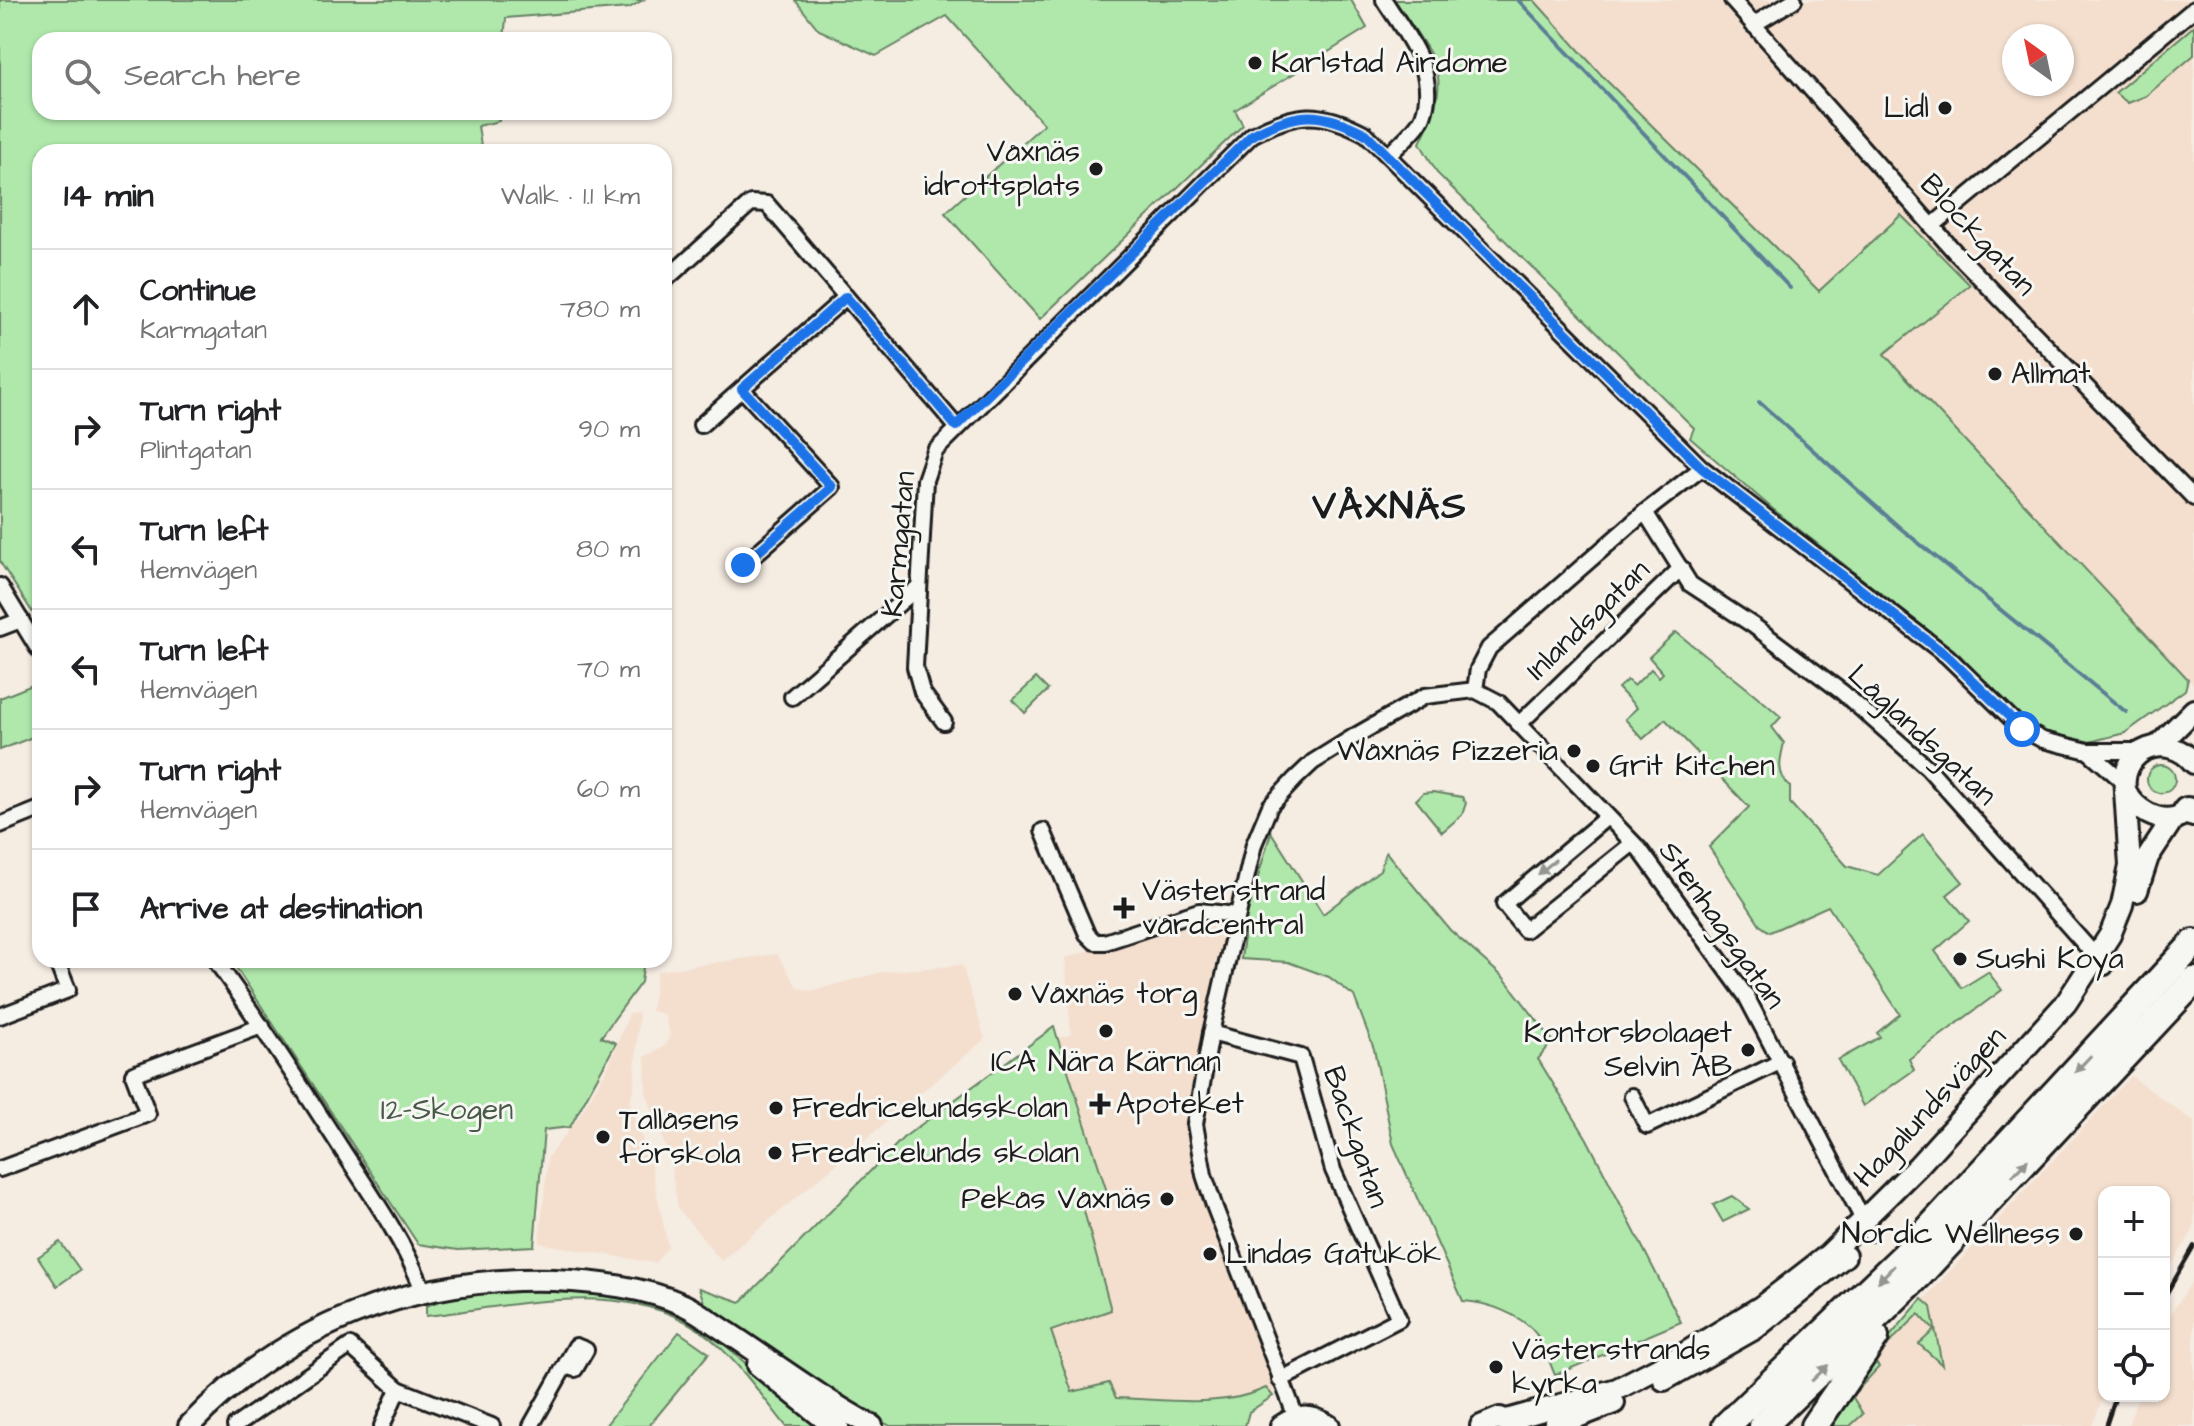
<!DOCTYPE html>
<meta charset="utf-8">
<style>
:root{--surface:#fff;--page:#f2f2f2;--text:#202124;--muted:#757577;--line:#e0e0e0}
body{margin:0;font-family:"Architects Daughter",sans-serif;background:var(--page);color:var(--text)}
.controls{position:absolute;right:24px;bottom:24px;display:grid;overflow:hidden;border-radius:16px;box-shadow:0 2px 6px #0004}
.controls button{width:72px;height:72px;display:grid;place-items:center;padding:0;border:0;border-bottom:2px solid var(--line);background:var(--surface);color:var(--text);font:40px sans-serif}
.compass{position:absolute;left:2002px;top:24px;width:72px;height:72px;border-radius:50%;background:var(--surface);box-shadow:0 2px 6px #0004;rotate:327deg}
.stop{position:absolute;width:24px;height:24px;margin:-18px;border:6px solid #1a73e8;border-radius:50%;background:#fff}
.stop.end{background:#1a73e8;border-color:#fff;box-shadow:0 2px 8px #0008}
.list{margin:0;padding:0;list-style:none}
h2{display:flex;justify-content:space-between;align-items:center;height:104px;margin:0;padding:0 32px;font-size:34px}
h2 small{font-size:26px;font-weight:400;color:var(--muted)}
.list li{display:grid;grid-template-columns:52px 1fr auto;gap:24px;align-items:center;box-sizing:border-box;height:120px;padding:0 32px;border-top:2px solid var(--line)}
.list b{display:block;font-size:30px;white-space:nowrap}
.list p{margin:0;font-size:26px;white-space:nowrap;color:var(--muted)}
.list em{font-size:26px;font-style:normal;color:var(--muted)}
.icon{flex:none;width:44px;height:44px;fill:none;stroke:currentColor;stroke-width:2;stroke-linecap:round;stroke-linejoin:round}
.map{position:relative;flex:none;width:2194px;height:1426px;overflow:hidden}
.search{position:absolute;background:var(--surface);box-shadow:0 2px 6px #0004;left:32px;top:32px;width:640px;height:88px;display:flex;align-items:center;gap:20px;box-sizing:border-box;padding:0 28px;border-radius:24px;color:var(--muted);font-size:30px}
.panel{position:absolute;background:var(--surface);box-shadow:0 2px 6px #0004;left:32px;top:144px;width:640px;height:824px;border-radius:24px}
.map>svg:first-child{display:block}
</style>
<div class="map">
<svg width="2194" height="1426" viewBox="0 0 2194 1426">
<rect width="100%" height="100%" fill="#f5ece2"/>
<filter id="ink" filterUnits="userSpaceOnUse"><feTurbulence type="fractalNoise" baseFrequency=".0125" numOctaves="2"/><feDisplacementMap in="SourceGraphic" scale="16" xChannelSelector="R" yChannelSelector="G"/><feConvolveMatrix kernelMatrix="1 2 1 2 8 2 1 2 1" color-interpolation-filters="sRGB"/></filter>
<g filter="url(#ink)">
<g fill="#f4dfce" fill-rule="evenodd">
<path d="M 1534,0 L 2194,0 L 2194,685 L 1884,354 L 1970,284 L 1901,216 L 1819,291 L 1605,79 ZM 2014,36 L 2062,36 L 2062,84 L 2014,84 Z"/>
<path d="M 1199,917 L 1230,921 L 1189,1126 L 1274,1379 L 1273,1396 L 1266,1388 L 1252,1394 L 1216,1400 L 1115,1398 L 1109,1383 L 1072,1392 L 1051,1330 L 1111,1310 L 1081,1200 L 1107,1191 L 1057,1039 L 1071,1034 L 1065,958 Z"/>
<path d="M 777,954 L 798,988 L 811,991 L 882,972 L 962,965 L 985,1039 L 721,1261 L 678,1208 L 670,1160 L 646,1092 L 645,1057 L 666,1045 L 670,1035 L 664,1014 L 651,1011 L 657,971 Z"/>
<path d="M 639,1013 L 634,1089 L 629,1101 L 651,1165 L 668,1247 L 655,1263 L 539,1243 L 548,1157 L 579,1117 L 609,1065 L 629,1014 Z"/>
<path d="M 2131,1076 L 2194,1122 L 2194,1229 L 2164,1277 L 2164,1192 L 2104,1192 L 2104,1395 L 2092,1426 L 1823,1426 L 1889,1337 Z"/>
<path d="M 2194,1278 L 2194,1426 L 2128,1426 L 2138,1396 L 2164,1396 L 2164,1325 Z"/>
</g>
<g fill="#b0e8ac" stroke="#668264" stroke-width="2">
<path d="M 0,0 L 643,0 L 629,8 L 506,18 L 504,40 L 40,40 L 40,112 L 500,112 L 499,121 L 478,126 L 482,152 L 40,152 L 40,624 L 0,562 Z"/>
<path d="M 795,0 L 1351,0 L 1367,28 L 1235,110 L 1243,125 L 1040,319 L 945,213 L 1044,124 L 947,16 L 876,56 L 819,30 Z"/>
<path d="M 1395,0 L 1534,0 L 1605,79 L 1819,291 L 1901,215 L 1970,285 L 1884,354 L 2188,679 L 2185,690 L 2125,733 L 2089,742 L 2046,732 L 2012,714 L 1960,655 L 1774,510 L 1690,438 L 1694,428 L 1438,174 L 1420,143 C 1456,70 1435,63 1395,0 Z"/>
<path d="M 2194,26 L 2194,55 L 2146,96 L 2128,103 L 2115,93 Z"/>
<path d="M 1676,632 C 1711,661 1747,686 1781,717 L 1772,727 L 1784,743 C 1780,760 1776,773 1790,787 L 1790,803 L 1847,866 L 1878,875 L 1923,834 L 1963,882 L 1947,895 L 1969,921 L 1935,951 L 1962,988 L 1988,972 L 2002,990 L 1909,1059 L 1914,1070 L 1863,1106 L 1838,1060 L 1880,1037 L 1877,1033 L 1900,1014 L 1828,906 L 1770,932 L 1761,926 L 1709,847 L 1749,807 L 1665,719 L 1643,739 L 1625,719 L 1637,708 L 1618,688 L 1627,680 L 1634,686 L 1651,669 L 1659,677 L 1663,673 L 1649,657 Z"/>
<path d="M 1036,678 L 1048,690 L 1025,713 L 1013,700 Z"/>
<path d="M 40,682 L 40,734 L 0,750 L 0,698 Z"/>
<circle cx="2161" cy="779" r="14"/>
<path d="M 1433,792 L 1462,797 L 1466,803 L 1462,815 L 1442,832 L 1416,800 L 1423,793 Z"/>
<path d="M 1271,832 L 1323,914 L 1380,870 L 1386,852 L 1450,930 L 1504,978 L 1553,1041 L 1538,1059 L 1587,1139 L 1681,1322 L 1555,1375 C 1549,1362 1545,1345 1536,1334 C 1521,1314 1486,1302 1463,1301 L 1393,1144 L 1374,1049 L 1354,996 L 1329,977 L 1288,962 L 1241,959 L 1247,915 Z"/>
<path d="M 231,960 L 644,960 L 641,982 L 601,1037 L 616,1043 L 570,1127 L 544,1130 L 534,1246 L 458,1250 L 418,1244 Z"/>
<path d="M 1054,1027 L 1107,1192 L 1081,1200 L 1111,1310 L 1051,1331 L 1072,1392 L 1109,1383 L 1116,1398 C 1163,1399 1221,1409 1266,1388 L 1273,1396 L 1249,1412 L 1245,1426 L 890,1426 L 828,1393 L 782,1363 L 705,1305 L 699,1288 L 741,1302 L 903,1138 Z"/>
<path d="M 1732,1196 L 1749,1209 L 1723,1222 L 1713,1205 Z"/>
<path d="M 60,1242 L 80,1270 L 57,1286 L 38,1257 Z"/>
<path d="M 534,1290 C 589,1292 652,1290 699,1324 C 742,1354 776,1400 821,1426 L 786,1426 C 762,1396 739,1363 710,1338 C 633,1274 516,1306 426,1316 L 426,1306 L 465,1292 Z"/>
<path d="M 1922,1299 L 1931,1307 L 1942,1365 L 1919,1344 L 1934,1330 L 1919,1314 L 1873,1359 L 1879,1367 L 1852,1396 L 1863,1414 L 1850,1426 L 1823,1426 L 1873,1356 Z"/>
<path d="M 679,1332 L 709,1353 L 649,1426 L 605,1426 Z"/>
</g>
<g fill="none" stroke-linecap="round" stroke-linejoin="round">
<g stroke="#5b7e95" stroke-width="4">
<path d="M 1518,0 L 1790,288"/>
<path d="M 1759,402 L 1899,527 L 2126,712"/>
</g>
<defs>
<g id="street">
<path d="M 1384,0 C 1406,35 1439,72 1423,116 C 1418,129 1399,144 1389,155"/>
<path d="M 1732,0 L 1954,251 L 2194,498"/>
<path d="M 1753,25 L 1794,0"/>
<path d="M 1932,226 L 2194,9"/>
<path d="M 664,281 L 751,203 L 767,204 L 956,426"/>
<path d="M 742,389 L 832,487 L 743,565"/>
<path d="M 701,425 L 846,297"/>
<path d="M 1645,512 L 1690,584 L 1754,626 L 1842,692 L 1928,768 L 2105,967"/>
<path d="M 0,586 L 40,652"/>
<path d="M 0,628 L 21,620"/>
<path d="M 1475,690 L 1478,669 L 1489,648 L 1645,512 L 1702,468"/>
<path d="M 792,697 L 917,588"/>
<path d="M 944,722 L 922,692 L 915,667 L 925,480 L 935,451 L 1252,135 C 1297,111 1321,110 1366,134 L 1702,468 L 1947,656 L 2022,729 L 2043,740 L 2088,751 L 2141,751"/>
<path d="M 1519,724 L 1681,568"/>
<path d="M 2088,751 L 2124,782"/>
<path d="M 1607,817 L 1504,904 L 1525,930 L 1632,844"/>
<path d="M 0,825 L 40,809"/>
<path d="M 1043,831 L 1087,934 L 1095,942 L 1105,942 L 1199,911 L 1237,915"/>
<path d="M 215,960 C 259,1021 300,1084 341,1148 C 370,1193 403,1239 423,1290"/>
<path d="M 0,1016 L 68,990 L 56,960"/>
<path d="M 1211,1033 L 1301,1057 L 1333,1170 L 1399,1319 L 1280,1380"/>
<path d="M 1632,1096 L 1647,1126 L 1782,1061"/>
<path d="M 0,1169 L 148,1114 L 133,1074 L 262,1026"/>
<path d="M 1296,1417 L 1215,1208 L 1204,1175 L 1195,1124 L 1211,1033 L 1254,844 L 1270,806 L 1295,779 L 1313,762 L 1355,736 L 1425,696 L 1475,690 L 1498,702 L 1640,850 L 1746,996 L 1870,1233"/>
<path d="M 235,1426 L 350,1346 L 398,1389 L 492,1426"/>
<path d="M 382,1426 L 398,1389"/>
<path d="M 531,1426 L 576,1346 L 586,1350 L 575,1369 L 565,1366"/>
</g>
<g id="secondary">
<path d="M 2159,745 L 2194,710"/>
<path d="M 2180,816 C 2159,825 2134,809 2125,790 C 2120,748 2168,731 2194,763"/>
<path d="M 2137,891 L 2148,857 L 2173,819"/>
<path d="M 758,1365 L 822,1417 L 838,1426"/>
<path d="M 1664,1380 L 1756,1328 L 1845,1256"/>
<path d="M 1507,1420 L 1617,1389 L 1677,1358 L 1762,1306 L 1828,1255 L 1918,1166 L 2066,1003 L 2110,935 L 2122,905 L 2130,866 L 2125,790"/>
<path d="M 189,1426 C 285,1324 415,1276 554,1280 C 597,1282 644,1287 684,1305 C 701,1313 714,1324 730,1334 C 777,1365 822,1399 872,1426"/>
<path d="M 1281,1426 C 1298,1414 1313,1415 1329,1426"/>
<path d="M 1481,1426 L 1500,1418 L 1516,1426"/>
<path d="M 1554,1426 L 1614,1403"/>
</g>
<g id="highway">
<path d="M 2187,811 L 2194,813"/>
<path d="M 1726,1426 L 1903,1257 L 2194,943"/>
<path d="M 1763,1426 L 1919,1275 L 2194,981"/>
<path d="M 1814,1426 L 1875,1337"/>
</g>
</defs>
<use href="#street" stroke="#1c1c1c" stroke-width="20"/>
<use href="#secondary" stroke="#1c1c1c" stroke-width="26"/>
<use href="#highway" stroke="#1c1c1c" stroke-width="32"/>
<use href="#street" stroke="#f6f6f2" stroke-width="14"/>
<use href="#secondary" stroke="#f6f6f2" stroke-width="20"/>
<use href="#highway" stroke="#f6f6f2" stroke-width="26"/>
<g stroke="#1c1c1c" stroke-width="4">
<path d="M 2164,1298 L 2194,1246"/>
<path d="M 2106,1426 L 2116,1396"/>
</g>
</g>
<defs><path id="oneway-solid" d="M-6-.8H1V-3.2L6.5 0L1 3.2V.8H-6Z" transform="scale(2)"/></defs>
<g fill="#949492">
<use href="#oneway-solid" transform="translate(1547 867) rotate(140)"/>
<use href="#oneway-solid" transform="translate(2083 1064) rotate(133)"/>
<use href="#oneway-solid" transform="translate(2020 1168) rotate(-47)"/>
<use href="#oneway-solid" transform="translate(1886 1274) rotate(134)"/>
<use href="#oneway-solid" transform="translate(1820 1373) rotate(-44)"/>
</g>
</g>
<g fill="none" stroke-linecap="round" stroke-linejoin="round" filter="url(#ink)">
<path stroke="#1a73e8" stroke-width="10" d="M 743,565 L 832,487 L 742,389 L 846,297 L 956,426 L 1252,135 C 1297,111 1320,110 1366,134 L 1702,468 L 1947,656 L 2022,729"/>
</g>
<g fill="#1c1c1c" stroke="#f6f6f2" stroke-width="3">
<circle cx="1255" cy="63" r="8"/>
<circle cx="1945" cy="108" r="8"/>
<circle cx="1096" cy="169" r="8"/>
<circle cx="1995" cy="374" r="8"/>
<circle cx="1574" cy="751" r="8"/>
<circle cx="1593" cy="766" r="8"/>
<path d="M1120 896h8v8h8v8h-8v8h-8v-8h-8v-8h8z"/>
<circle cx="1960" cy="959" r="8"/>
<circle cx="1015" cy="994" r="8"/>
<circle cx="1106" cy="1031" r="8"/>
<circle cx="1748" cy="1050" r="8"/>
<path d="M1096 1092h8v8h8v8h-8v8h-8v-8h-8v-8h8z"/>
<circle cx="776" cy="1108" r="8"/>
<circle cx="603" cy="1137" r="8"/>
<circle cx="775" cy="1153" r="8"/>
<circle cx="1167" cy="1199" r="8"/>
<circle cx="2076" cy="1234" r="8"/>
<circle cx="1210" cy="1254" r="8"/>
<circle cx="1496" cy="1367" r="8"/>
</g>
<g text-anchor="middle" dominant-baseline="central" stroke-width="6" stroke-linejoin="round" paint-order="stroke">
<g font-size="30" fill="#1c1c1c" stroke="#f6f6f2" text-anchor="start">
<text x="1271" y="63">Karlstad Airdome</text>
<text x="1929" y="108" text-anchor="end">Lidl</text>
<text x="1080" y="152" text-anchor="end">Våxnäs<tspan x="1080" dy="34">idrottsplats</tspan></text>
<text x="2011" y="374">Allmat</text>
<text x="1558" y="751" text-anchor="end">Wåxnäs Pizzeria</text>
<text x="1609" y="766">Grit Kitchen</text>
<text x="1142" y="891">Västerstrand<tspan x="1142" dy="34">vårdcentral</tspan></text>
<text x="1976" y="959">Sushi Koya</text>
<text x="1031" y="994">Våxnäs torg</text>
<text x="1732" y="1033" text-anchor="end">Kontorsbolaget<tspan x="1732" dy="34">Selvin AB</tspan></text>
<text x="1106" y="1062" text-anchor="middle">ICA Nära Kärnan</text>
<text x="1116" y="1104">Apoteket</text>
<text x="792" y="1108">Fredricelundsskolan</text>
<text x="619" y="1120">Tallåsens<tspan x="619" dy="34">förskola</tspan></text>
<text x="791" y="1153">Fredricelunds skolan</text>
<text x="1151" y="1199" text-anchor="end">Pekås Våxnäs</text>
<text x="2060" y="1234" text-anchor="end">Nordic Wellness</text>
<text x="1226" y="1254">Lindas Gatukök</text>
<text x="1512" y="1350">Västerstrands<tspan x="1512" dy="34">kyrka</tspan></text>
</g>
<g font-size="30" fill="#1c1c1c" stroke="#f6f6f2">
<text transform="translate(1978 235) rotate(47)">Blockgatan</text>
<text transform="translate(899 544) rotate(-85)">Karmgatan</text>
<text transform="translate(1588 620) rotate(-44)">Inlandsgatan</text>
<text transform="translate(1922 735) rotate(43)">Låglandsgatan</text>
<text transform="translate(1722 925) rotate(55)">Stenhagsgatan</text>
<text transform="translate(1930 1107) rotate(-47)">Hagalundsvägen</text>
<text transform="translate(1356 1137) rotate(71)">Backgatan</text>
</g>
<g font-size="30" fill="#485947" stroke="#f6f6f2">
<text x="447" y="1110">I2-Skogen</text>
</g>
<g font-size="38" font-weight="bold" letter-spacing="2" fill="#1c1c1c" stroke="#f6f6f2">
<text x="1390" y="507">VÅXNÄS</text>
</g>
</g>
</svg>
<div class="controls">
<button>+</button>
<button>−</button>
<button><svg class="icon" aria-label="locate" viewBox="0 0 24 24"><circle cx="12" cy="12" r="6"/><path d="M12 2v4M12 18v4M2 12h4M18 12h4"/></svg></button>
</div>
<svg class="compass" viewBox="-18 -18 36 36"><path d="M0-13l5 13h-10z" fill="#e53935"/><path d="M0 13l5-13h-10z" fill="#757577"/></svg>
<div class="stop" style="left:2022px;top:729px"></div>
<div class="stop end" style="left:743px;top:565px"></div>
<div class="search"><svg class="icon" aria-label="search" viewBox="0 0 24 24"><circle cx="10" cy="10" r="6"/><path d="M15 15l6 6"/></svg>Search here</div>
<section class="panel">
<h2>14 min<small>Walk · 1.1 km</small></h2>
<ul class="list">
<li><svg class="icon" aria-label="ahead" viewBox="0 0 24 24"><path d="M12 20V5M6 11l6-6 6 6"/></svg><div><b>Continue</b><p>Karmgatan</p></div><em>780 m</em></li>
<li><svg class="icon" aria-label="right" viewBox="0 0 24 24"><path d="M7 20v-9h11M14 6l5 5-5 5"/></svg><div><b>Turn right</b><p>Plintgatan</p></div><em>90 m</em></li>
<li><svg class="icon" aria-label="left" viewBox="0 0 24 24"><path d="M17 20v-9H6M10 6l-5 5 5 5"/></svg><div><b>Turn left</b><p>Hemvägen</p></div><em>80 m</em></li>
<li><svg class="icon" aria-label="left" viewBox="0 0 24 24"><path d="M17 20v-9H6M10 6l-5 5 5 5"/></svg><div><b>Turn left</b><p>Hemvägen</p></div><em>70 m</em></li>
<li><svg class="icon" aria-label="right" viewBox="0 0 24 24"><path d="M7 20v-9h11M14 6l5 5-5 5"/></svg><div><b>Turn right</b><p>Hemvägen</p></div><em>60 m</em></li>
<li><svg class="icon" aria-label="arrive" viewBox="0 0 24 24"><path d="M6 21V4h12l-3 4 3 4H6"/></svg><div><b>Arrive at destination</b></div></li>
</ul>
</section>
</div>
